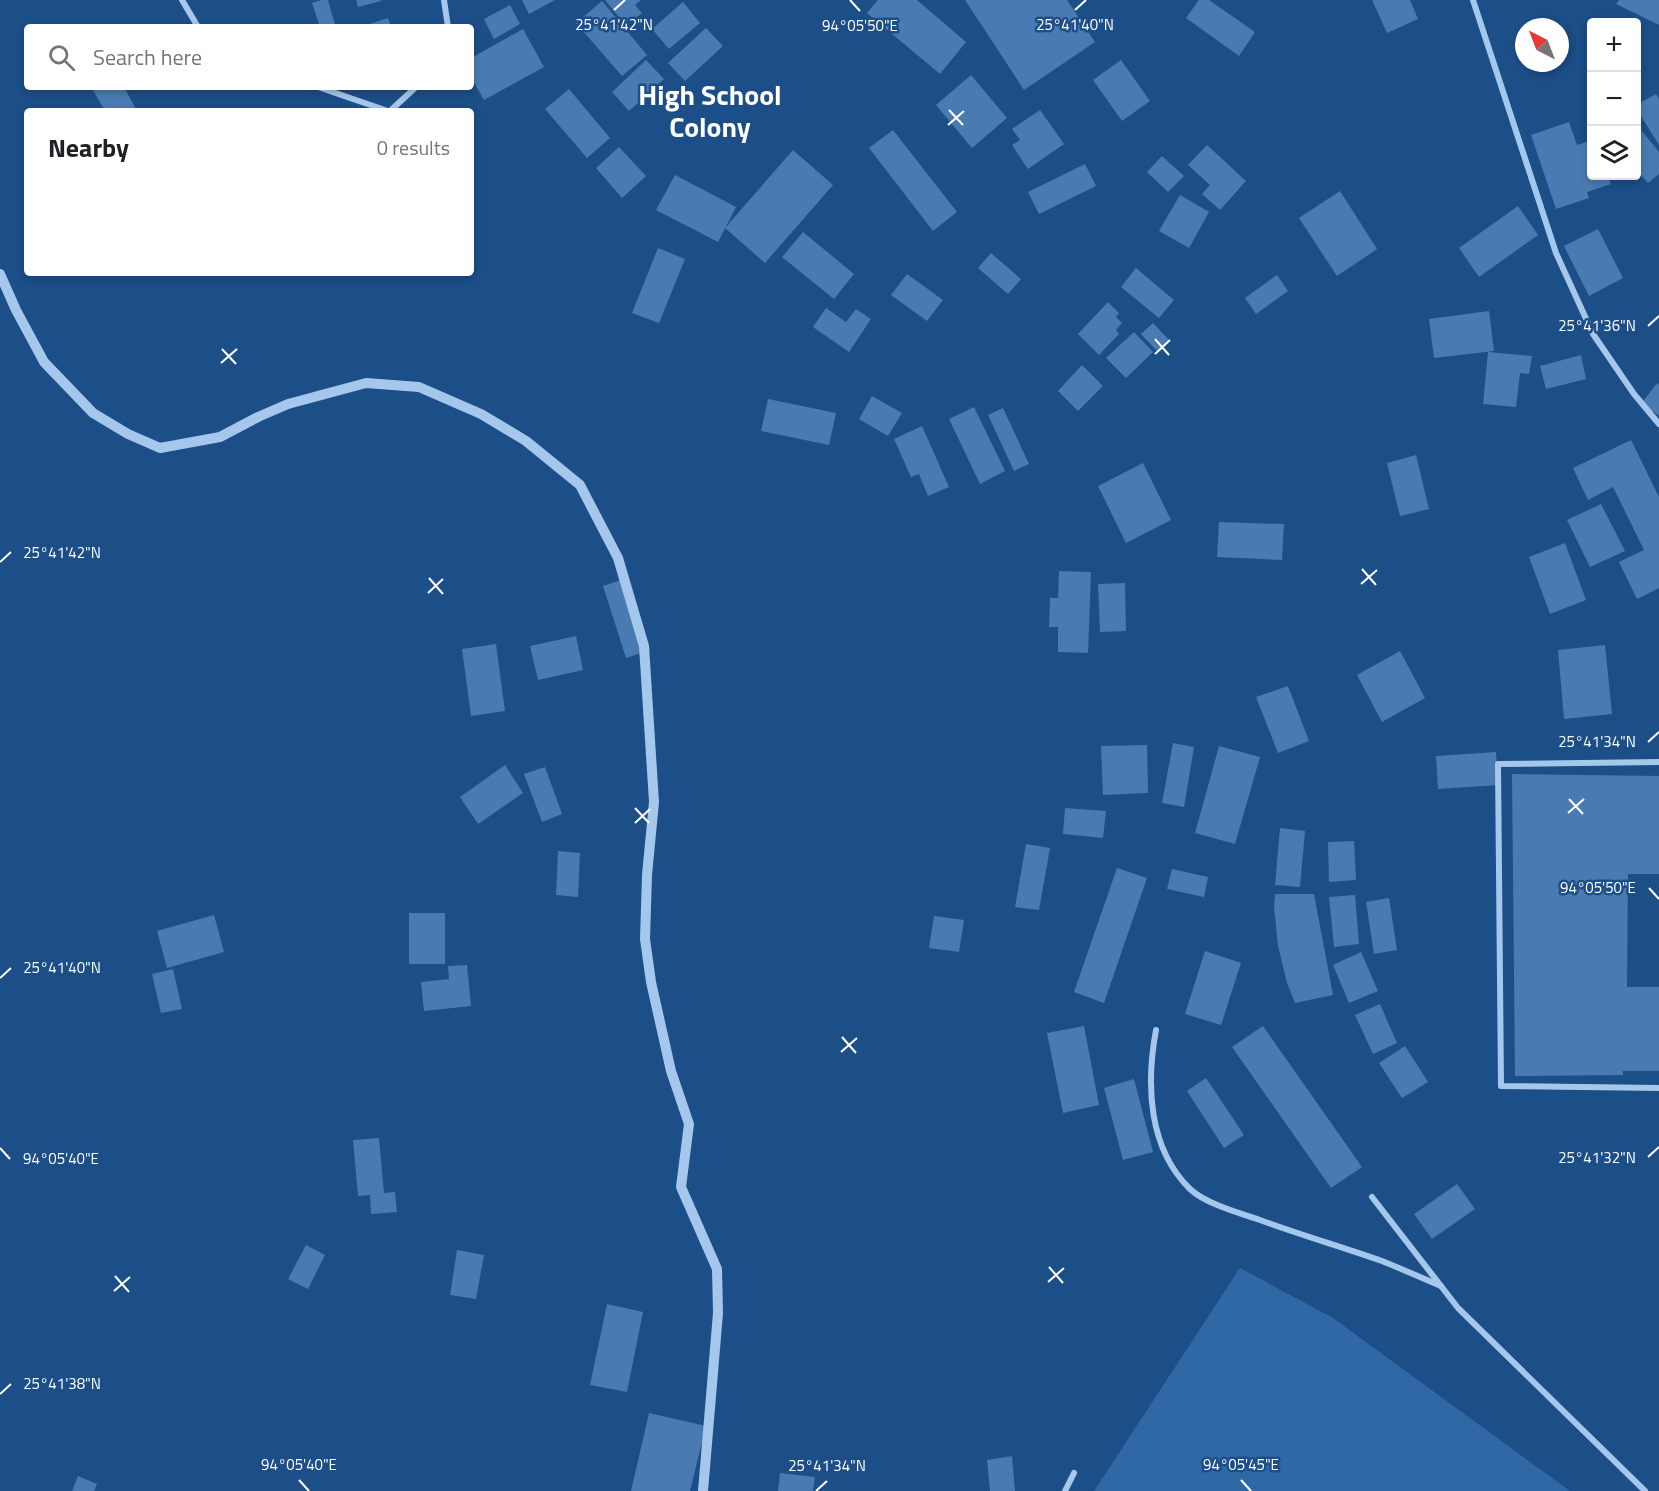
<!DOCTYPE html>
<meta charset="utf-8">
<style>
:root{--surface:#fff;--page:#f2f2f2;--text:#202124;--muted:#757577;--line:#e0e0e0}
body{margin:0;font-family:"Titillium Web",sans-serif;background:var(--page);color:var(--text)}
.controls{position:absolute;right:18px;top:18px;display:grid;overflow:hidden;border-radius:6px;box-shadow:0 3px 9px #0003}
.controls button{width:54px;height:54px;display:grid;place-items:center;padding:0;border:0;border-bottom:2px solid var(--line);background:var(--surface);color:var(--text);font:30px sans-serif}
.compass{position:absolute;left:1515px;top:18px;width:54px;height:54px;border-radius:50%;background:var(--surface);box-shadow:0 3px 9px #0003;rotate:318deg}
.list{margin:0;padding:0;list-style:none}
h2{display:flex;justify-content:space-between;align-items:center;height:78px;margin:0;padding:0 24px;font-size:26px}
h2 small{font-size:20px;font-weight:400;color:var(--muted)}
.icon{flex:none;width:33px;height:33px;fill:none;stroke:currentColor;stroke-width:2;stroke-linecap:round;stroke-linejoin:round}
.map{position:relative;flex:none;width:1659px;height:1491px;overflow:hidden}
.search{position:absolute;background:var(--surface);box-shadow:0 3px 9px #0003;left:24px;top:24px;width:450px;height:66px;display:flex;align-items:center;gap:15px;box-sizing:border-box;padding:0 21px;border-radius:6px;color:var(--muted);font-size:22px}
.panel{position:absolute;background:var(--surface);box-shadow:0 3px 9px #0003;left:24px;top:108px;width:450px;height:168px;border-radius:6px}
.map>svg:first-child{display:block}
</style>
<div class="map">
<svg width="1659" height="1491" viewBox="0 0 1659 1491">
<rect width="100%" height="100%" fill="#1c4e88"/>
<path fill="#3068a6" d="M 1240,1268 L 1333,1318 L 1570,1491 L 1094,1491 Z"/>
<g fill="#497bb2">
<path d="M 321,0 L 328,0 L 335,25 L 320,27 L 312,3 Z"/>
<path d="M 356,0 L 381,0 L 381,1 L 358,7 Z"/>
<path d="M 522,0 L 555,0 L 529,14 Z"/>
<path d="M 605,0 L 641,0 L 635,5 L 642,13 L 626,26 Z"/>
<path d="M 878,0 L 917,0 L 966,42 L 940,74 L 867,13 Z"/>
<path d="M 965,0 L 1067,0 L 1095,42 L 1024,90 Z"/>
<path d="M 1199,0 L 1209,0 L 1255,32 L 1239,56 L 1186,18 Z"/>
<path d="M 1372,0 L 1410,0 L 1418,19 L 1387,33 Z"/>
<path d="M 1619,0 L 1659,0 L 1659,25 L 1616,4 Z"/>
<path d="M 602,1 L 647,55 L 622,76 L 576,23 Z"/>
<path d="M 683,2 L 700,23 L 669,49 L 652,29 Z"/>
<path d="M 510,5 L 520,24 L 494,39 L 484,19 Z"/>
<path d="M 388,18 L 391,27 L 361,27 Z"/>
<path d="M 706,28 L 723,46 L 685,81 L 668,63 Z"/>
<path d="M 523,29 L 544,67 L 484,100 L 471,77 L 471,58 Z"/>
<path d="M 646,60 L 664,79 L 629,111 L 612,92 Z"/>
<path d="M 1121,60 L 1150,101 L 1122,121 L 1093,80 Z"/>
<path d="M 971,75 L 1007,118 L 972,148 L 936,105 Z"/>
<path d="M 91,87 L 124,87 L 137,111 L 105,111 Z"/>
<path d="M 569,89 L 610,138 L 587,158 L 545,109 Z"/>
<path d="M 1656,94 L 1659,99 L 1659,145 L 1636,108 L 1636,105 Z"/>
<path d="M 1040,110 L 1064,144 L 1028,169 L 1012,145 L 1020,140 L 1012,129 Z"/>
<path d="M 1569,122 L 1577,145 L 1592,140 L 1592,176 L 1608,176 L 1611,184 L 1587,192 L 1589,198 L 1556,209 L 1531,135 Z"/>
<path d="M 893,130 L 957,212 L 933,231 L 869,148 Z"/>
<path d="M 1641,130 L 1659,152 L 1659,174 L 1648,183 L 1636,170 L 1636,133 Z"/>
<path d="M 1207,145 L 1246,181 L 1220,210 L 1202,194 L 1210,185 L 1188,165 Z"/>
<path d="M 619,147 L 646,176 L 622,198 L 596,168 Z"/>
<path d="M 793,150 L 833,185 L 765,263 L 725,228 Z"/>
<path d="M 1162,156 L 1184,176 L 1168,192 L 1147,172 Z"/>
<path d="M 1085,164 L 1096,186 L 1039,214 L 1028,192 Z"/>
<path d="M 675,175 L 736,207 L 718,242 L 656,210 Z"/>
<path d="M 1340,191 L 1377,249 L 1337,276 L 1299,218 Z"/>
<path d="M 1180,195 L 1209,212 L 1189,248 L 1159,231 Z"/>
<path d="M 1518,206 L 1538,235 L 1479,277 L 1459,248 Z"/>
<path d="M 1598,229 L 1623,278 L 1589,296 L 1564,246 Z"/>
<path d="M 803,232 L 854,274 L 834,299 L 782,257 Z"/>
<path d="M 658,248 L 685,259 L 659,323 L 632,313 Z"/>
<path d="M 991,253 L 1021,279 L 1008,294 L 978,268 Z"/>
<path d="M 1136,268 L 1174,300 L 1159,318 L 1121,287 Z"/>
<path d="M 907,274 L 943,300 L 927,321 L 891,295 Z"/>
<path d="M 1277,275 L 1288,291 L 1256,314 L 1245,298 Z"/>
<path d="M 1108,302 L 1119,313 L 1116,317 L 1122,323 L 1116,330 L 1119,334 L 1099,355 L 1078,334 Z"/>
<path d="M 826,308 L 846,322 L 856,309 L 871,319 L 849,352 L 813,327 Z"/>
<path d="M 1489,311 L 1494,351 L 1434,358 L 1429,319 Z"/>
<path d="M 1153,323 L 1169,340 L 1157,351 L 1141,334 Z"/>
<path d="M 1134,332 L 1153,352 L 1126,378 L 1106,358 Z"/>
<path d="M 1488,352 L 1532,356 L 1529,374 L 1520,373 L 1516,407 L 1483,404 Z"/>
<path d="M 1581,355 L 1586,379 L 1546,389 L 1540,366 Z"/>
<path d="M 1082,365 L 1103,386 L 1078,411 L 1058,391 Z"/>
<path d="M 1657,383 L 1659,385 L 1659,416 L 1642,403 Z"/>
<path d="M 872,396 L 902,413 L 888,436 L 859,419 Z"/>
<path d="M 768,399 L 836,413 L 829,445 L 761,431 Z"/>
<path d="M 974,407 L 1005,471 L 980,484 L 949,419 Z"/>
<path d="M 1003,408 L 1029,464 L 1014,471 L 988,415 Z"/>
<path d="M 922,426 L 949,487 L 928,496 L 919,474 L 911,477 L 894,439 Z"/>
<path d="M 1631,440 L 1659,497 L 1659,588 L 1637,599 L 1619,562 L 1644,550 L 1613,487 L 1588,500 L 1573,468 Z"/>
<path d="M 1416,455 L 1429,509 L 1400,516 L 1387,463 Z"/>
<path d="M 1143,463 L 1171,520 L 1126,543 L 1098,486 Z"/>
<path d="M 1601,504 L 1625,551 L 1590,567 L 1567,520 Z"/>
<path d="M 1219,522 L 1284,524 L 1282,560 L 1217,557 Z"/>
<path d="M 1565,543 L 1586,600 L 1550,614 L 1529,557 Z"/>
<path d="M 1059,571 L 1091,572 L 1088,653 L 1058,652 L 1058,627 L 1049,627 L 1050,598 L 1058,598 Z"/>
<path d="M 627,578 L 650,650 L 626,658 L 603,586 Z"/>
<path d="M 1125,583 L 1126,631 L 1100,632 L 1098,584 Z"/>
<path d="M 576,636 L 583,670 L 538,680 L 530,646 Z"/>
<path d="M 496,644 L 505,711 L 471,716 L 462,649 Z"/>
<path d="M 1605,645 L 1612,714 L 1564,719 L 1558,650 Z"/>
<path d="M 1400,651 L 1425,698 L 1382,722 L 1357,675 Z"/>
<path d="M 1288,686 L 1309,741 L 1278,753 L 1256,697 Z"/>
<path d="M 1173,743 L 1194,747 L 1184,807 L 1162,803 Z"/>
<path d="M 1147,745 L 1148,793 L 1103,795 L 1101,746 Z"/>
<path d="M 1219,746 L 1260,757 L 1235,844 L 1195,833 Z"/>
<path d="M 1496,752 L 1498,785 L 1438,789 L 1436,756 Z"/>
<path d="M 505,765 L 523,793 L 478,824 L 460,797 Z"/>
<path d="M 545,767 L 562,814 L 542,822 L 524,774 Z"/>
<path d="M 1512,774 L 1659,776 L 1659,874 L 1628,874 L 1627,987 L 1659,987 L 1659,1071 L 1623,1071 L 1623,1075 L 1515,1076 Z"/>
<path d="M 1065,808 L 1106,811 L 1103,838 L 1063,834 Z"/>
<path d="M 1280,828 L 1305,831 L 1300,887 L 1275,885 Z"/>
<path d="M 1354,841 L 1356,880 L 1329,882 L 1328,842 Z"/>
<path d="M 1026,844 L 1050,848 L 1039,910 L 1015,907 Z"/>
<path d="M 558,851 L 580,853 L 578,897 L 556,895 Z"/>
<path d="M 1117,868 L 1147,878 L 1104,1003 L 1074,992 Z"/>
<path d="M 1172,869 L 1208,877 L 1204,897 L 1167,889 Z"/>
<path d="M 1275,894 L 1314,894 L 1333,995 L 1295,1003 L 1287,983 L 1278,946 L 1274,907 Z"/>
<path d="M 1355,895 L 1359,944 L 1334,947 L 1329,897 Z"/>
<path d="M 1389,898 L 1397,950 L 1374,954 L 1366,902 Z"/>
<rect x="409" y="913" width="36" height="51"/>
<path d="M 214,915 L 224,952 L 167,968 L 157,931 Z"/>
<path d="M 934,916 L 964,920 L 959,952 L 929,948 Z"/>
<path d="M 1205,951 L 1241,963 L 1221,1025 L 1185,1014 Z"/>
<path d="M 1361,952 L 1378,991 L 1349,1003 L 1333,965 Z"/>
<path d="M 467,965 L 471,1006 L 424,1011 L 421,982 L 449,979 L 448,966 Z"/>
<path d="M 173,969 L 182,1009 L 161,1013 L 152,974 Z"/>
<path d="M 1380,1004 L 1397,1043 L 1373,1054 L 1355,1015 Z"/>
<path d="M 1084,1026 L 1099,1105 L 1063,1113 L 1047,1033 Z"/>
<path d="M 1263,1026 L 1362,1167 L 1331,1188 L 1232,1047 Z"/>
<path d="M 1405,1046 L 1428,1082 L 1402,1098 L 1379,1063 Z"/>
<path d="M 1206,1078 L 1244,1135 L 1224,1148 L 1187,1091 Z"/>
<path d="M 1134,1079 L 1153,1152 L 1123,1160 L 1104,1088 Z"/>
<path d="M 379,1138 L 384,1193 L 395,1192 L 397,1212 L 371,1214 L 370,1195 L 358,1196 L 353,1140 Z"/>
<path d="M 1457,1184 L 1475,1209 L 1432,1239 L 1414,1214 Z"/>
<path d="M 306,1245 L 325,1255 L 308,1289 L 288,1279 Z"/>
<path d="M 457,1250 L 484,1255 L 476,1299 L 450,1295 Z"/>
<path d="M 607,1304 L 643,1312 L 627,1392 L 590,1385 Z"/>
<path d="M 649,1413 L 706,1426 L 690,1491 L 631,1491 Z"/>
<path d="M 1012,1456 L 1015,1491 L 990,1491 L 987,1460 Z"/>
<path d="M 780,1473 L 815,1477 L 813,1491 L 778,1491 Z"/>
<path d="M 78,1476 L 97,1484 L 94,1491 L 72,1491 Z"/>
</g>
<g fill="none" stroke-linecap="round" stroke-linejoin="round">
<g stroke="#a6c7ec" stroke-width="6">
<path d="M 182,0 L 198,27"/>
<path d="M 444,0 L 448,27"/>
<path d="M 1473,0 L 1556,253 L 1593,334 L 1634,394 L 1659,424"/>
<path d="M 318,87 L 388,111"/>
<path d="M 390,111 L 416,87"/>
<path d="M 1659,762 L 1498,764 L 1501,1086 L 1659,1088"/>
<path d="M 1156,1030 C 1146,1084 1148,1148 1190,1189 C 1206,1204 1239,1213 1260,1220 C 1301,1235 1342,1247 1382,1261 C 1402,1269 1422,1278 1441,1286"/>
<path d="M 1372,1197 L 1458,1308 L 1645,1491"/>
<path d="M 1065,1491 L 1074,1473"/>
</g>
<path stroke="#a6c7ec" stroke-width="10" d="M 0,274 L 16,310 L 44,362 L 93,413 L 128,434 L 160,448 L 220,437 L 258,417 L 288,404 L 366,383 L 419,387 L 481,414 L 526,441 L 580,485 L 618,558 L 644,646 L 654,802 L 647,875 L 645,939 L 651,982 L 671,1071 L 689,1124 L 681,1187 L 717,1269 L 718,1313 L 703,1491"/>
</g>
<path fill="none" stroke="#fff" stroke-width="2" d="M 850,0 L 860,11M 614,10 L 625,0M 1075,10 L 1086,0M 949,110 L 963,125M 948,125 L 964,111M 1648,326 L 1659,316M 1155,339 L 1169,355M 222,349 L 236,364M 1155,354 L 1170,340M 221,363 L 237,349M 0,562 L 11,552M 1362,569 L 1376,585M 429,578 L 443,594M 1361,584 L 1377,570M 428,593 L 443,579M 1648,742 L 1659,732M 1569,799 L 1583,814M 635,808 L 649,823M 1568,813 L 1584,799M 635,823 L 650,809M 1649,888 L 1659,899M 0,978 L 11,968M 842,1037 L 856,1053M 841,1052 L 857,1038M 0,1148 L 10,1159M 1648,1157 L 1659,1147M 1049,1267 L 1063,1283M 115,1276 L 129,1292M 1048,1282 L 1064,1268M 114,1291 L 130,1277M 0,1394 L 11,1384M 299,1480 L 309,1491M 1241,1480 L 1251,1491M 816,1491 L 827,1481"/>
<g text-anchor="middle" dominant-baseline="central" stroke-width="5" stroke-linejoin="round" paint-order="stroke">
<g font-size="28" font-weight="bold" fill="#fff" stroke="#1c4e88">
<text x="710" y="94">High School<tspan x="710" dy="32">Colony</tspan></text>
</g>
</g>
<g font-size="15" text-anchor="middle" fill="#fff" stroke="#1c4e88" stroke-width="5" stroke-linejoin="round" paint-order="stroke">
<text x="614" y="30">25°41'42"N</text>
<text x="1075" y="30">25°41'40"N</text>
<text x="860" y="31">94°05'50"E</text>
<text x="1597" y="331">25°41'36"N</text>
<text x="62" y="558">25°41'42"N</text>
<text x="1597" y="747">25°41'34"N</text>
<text x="1598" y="893">94°05'50"E</text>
<text x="62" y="973">25°41'40"N</text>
<text x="1597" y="1163">25°41'32"N</text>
<text x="61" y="1164">94°05'40"E</text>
<text x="62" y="1389">25°41'38"N</text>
<text x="299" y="1470">94°05'40"E</text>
<text x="1241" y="1470">94°05'45"E</text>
<text x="827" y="1471">25°41'34"N</text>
</g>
</svg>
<div class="controls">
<button>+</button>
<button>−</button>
<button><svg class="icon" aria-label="layers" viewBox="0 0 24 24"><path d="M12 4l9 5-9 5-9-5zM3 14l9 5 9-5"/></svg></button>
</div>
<svg class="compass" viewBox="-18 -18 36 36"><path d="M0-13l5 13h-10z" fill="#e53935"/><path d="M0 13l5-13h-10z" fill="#757577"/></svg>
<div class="search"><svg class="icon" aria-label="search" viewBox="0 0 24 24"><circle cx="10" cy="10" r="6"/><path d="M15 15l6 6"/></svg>Search here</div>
<section class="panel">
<h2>Nearby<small>0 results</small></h2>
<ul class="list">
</ul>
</section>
</div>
